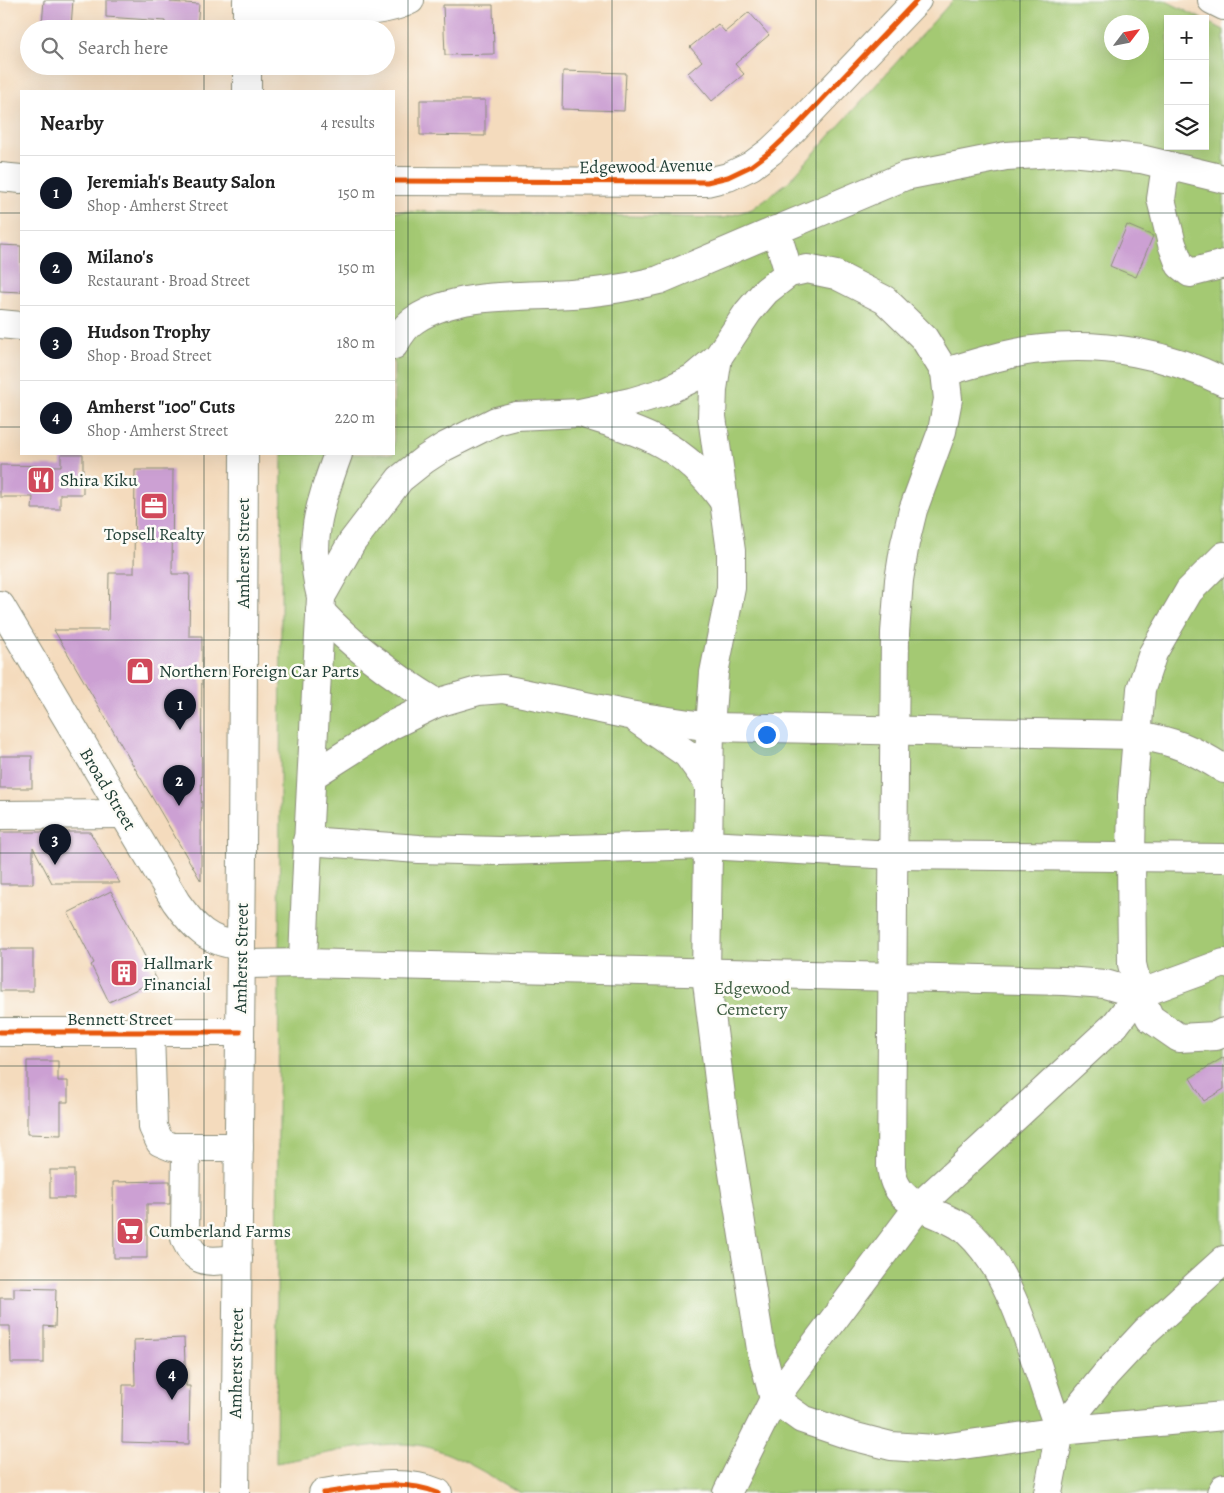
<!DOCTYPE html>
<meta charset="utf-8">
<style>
:root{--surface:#fff;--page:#f2f2f2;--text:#222;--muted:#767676;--line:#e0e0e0;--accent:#111827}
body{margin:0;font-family:Alegreya,serif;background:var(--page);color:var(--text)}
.controls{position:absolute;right:15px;top:15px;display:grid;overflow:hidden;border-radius:0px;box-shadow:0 5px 20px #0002}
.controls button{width:45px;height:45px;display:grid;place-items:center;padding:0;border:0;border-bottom:1px solid var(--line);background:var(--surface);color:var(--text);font:25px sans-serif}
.compass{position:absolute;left:1104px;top:15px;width:45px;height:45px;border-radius:50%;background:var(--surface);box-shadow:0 5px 20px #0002;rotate:58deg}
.you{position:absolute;left:766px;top:734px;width:18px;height:18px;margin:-12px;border:4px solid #fff;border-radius:50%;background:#1a73e8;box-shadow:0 0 0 8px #1a73e833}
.badge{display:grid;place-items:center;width:32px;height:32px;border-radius:50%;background:var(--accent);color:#fff;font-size:16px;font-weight:700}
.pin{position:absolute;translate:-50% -41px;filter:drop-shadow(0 1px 2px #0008)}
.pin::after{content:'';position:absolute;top:26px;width:18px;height:15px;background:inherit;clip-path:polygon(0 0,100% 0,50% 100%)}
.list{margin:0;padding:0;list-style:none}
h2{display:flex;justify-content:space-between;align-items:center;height:65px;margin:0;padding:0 20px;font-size:21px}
h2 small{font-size:16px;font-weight:400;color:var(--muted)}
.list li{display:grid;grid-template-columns:32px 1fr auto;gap:15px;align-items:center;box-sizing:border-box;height:75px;padding:0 20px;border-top:1px solid var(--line)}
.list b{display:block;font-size:19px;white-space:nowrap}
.list p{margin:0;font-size:16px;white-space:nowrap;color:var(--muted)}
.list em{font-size:16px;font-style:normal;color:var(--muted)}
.icon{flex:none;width:28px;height:28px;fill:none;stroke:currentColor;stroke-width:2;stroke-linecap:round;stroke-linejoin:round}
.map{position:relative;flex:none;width:1224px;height:1493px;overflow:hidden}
.search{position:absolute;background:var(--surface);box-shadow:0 5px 20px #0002;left:20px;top:20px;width:375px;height:55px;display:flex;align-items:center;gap:12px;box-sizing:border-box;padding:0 18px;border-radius:28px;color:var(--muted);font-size:19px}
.panel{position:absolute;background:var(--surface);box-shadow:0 5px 20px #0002;left:20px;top:90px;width:375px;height:365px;border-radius:0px}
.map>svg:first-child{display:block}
</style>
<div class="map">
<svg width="1224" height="1493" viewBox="0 0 1224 1493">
<rect width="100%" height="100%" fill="#fdfcf7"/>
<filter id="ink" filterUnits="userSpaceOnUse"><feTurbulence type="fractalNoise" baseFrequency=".02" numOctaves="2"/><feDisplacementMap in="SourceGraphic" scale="10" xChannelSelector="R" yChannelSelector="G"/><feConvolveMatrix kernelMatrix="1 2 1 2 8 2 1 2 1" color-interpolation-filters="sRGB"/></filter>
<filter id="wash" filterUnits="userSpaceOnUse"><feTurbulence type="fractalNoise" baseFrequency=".0096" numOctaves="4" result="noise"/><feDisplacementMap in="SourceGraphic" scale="20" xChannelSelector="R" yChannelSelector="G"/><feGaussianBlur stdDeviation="1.12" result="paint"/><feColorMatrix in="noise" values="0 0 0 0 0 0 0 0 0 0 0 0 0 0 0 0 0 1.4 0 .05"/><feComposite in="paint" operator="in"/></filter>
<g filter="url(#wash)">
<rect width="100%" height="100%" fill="#f4dbbd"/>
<path fill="#a4c973" stroke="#628354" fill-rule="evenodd" d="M 953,0 L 1164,0 L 1202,19 L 1168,19 L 1168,146 L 1205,146 L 1205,21 L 1224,30 L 1224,1493 L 521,1493 C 491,1477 450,1449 417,1445 C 373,1440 320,1456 276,1463 L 282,454 L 394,454 L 394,211 L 723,218 L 752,209 L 788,182 ZM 1112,22 L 1142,22 L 1142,52 L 1112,52 Z"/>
<g id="blocks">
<g fill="#cca0d3">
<path d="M 44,0 L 73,0 L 71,27 L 42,25 Z"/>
<path d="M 106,0 L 170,0 L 170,2 L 199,4 L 197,29 L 165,29 L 165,21 L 106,17 Z"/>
<path d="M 443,5 L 493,5 L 494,54 L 445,55 Z"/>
<path d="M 749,12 L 769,35 L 735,64 L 744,74 L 712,101 L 688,73 L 702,61 L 690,47 L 718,24 L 725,32 Z"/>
<path d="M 563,71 L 626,73 L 624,111 L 562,109 Z"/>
<path d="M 420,100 L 485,100 L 485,136 L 420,135 Z"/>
<path d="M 1127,225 L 1153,236 L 1136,277 L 1110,266 Z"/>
<path d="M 0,245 L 21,246 L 21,292 L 0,291 Z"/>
<path d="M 61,454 L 83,454 L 83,494 L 60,494 L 60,509 L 32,509 L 33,497 L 0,497 L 0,465 L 61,466 Z"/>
<path d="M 135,470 L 173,470 L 172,574 L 190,574 L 189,636 L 202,636 L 201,881 L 54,630 L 108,630 L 109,573 L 134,573 Z"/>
<rect x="0" y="756" width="32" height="32"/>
<path d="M 0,832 L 90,832 L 120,883 L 52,883 L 33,847 L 33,884 L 0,884 Z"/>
<path d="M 111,891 L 157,980 L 109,1002 L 91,965 L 94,963 L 68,913 Z"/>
<rect x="0" y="949" width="33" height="42"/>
<path d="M 1224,1057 L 1224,1089 L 1204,1101 L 1190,1078 Z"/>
<path d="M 27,1061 L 58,1061 L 58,1081 L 68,1081 L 68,1102 L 61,1102 L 61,1135 L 27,1134 Z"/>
<rect x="50" y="1170" width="24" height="28"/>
<path d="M 166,1181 L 170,1181 L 170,1204 L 147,1204 L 147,1258 L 114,1258 L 113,1182 Z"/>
<path d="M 14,1288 L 56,1289 L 55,1327 L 44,1326 L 44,1363 L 11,1363 L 10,1326 L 0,1326 L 0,1298 L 14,1298 Z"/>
<path d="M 184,1338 L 186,1386 L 190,1386 L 189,1444 L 122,1442 L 123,1385 L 135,1385 L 134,1340 Z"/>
</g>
</g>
</g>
<g filter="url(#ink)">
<use href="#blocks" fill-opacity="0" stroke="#8a8c78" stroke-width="1"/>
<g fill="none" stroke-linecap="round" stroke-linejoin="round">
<defs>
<g id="minor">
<path d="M 1212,0 L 1224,6"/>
<path d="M 247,9 C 292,10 372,20 410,0"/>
<path d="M 1166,165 L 1161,199 L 1172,244 L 1180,265 L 1190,273 L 1224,264"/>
<path d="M 0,177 L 21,179"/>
<path d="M 394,181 L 707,182 L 728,177 L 751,166 L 771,151 L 792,131 L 917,0"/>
<path d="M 776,230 L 789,273"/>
<path d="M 0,324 L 21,326"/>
<path d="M 394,345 C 399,336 407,324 416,319 C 461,290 532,298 584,293 C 610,291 634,286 659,280 L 905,176 L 1006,156 L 1071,152 L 1141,159 L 1224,179"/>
<path d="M 945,372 C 977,363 1009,352 1042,349 C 1105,342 1168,354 1224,382"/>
<path d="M 583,414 C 644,433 683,444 722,499"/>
<path d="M 1224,556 L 1189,591 L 1153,653 L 1141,689 L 1132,796 L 1131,857 L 1132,964 L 1139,994 L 1150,1018 L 1179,1038 L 1216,1036 L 1224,1032"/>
<path d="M 321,597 L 352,542 L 400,479 L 424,460 L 444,447 L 496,421 L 516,416 L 580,413 L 631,402 L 664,392 L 693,378 L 718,357"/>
<path d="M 320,611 C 354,648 394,677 437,703"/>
<path d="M 639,721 L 687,754 L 709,784"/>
<path d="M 313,775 L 390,726 L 437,703 L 478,691 L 503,689 L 629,715 L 710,727 L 1137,735 C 1173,741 1193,749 1224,769"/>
<path d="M 0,815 L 123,814"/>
<path d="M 307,841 L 419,849 L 500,851 L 707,845 L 894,855 L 1224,858"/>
<path d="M 303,963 C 307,841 315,719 321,597 C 307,541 319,506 338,454"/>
<path d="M 241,964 L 303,963 L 1064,981 L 1105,984 L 1139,994"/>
<path d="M 0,1032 L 240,1032"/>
<path d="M 150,1033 L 153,1127 L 160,1142 L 172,1147 L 239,1147"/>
<path d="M 186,1147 L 185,1238 C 196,1267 211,1261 238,1259"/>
<path d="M 1060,1431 L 935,1449 L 891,1446 L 852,1436 L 802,1419 L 774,1399 L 761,1349 L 722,1104 L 706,974 L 710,727 L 714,673 L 731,588 L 731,551 L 712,417 L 713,389 L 718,357 L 748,312 L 766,291 L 789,273 L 807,269 L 836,275 L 885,300 L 924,338 L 945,372 L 948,399 L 942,431 L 913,510 L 905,543 L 899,580 L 895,633 L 891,1167 C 892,1173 893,1180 896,1185 C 909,1211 948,1213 968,1232 C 1017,1277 1036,1371 1060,1431 L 1224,1416"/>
<path d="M 323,1493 C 361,1488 402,1478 438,1493"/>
<path d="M 727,1493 L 774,1399 L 919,1206 L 1115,1025 L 1139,994 L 1224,963"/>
<path d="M 1048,1493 L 1060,1431 L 1106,1374 L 1147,1330 L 1224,1260"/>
<path d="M 1221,1493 L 1224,1488"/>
</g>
<g id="major">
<path d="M 247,29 L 247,0"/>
<path d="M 247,91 L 247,66"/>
<path d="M 0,605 L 176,902 C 193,926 209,944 241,945"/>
<path d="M 235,1493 L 242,855 L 244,454"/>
</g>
</defs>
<use href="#minor" stroke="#8a8c78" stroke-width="30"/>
<use href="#major" stroke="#8a8c78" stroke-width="30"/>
<use href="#minor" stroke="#fff" stroke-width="28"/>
<use href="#major" stroke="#fff" stroke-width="28"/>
<defs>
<g id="cycleway">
<path d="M 394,181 L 707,182 L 728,177 L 751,166 L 771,151 L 792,131 L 917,0"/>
<path d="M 0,1032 L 240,1032"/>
<path d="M 323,1493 C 361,1488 402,1478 438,1493"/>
</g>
</defs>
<use href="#cycleway" stroke="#fdfcf7" stroke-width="8"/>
<use href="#cycleway" stroke="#e8590c" stroke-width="5"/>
</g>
</g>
<path fill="none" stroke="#1f3d34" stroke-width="1" stroke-opacity="0.55" d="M 204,0 L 204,29M 408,0 L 408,1493M 612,0 L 612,1493M 816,0 L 816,1493M 1020,0 L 1020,1493M 204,66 L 204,91M 0,213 L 21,213M 394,213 L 1224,213M 0,427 L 21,427M 394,427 L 1224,427M 204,454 L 204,1493M 0,640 L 1224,640M 0,853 L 1224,853M 0,1066 L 1224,1066M 0,1280 L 1224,1280"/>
<defs>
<symbol id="restaurant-square" viewBox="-11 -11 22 22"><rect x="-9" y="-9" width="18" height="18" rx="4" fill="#d1495b" stroke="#fdfcf7"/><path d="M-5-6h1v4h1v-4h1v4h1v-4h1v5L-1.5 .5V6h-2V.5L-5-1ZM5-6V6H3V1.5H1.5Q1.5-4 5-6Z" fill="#fff"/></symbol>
<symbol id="office-square" viewBox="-11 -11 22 22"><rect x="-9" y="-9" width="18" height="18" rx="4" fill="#d1495b" stroke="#fdfcf7"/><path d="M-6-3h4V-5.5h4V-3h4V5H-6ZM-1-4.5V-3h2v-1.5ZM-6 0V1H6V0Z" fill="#fff"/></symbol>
<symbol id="shop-square" viewBox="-11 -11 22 22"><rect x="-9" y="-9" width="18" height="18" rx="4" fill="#d1495b" stroke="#fdfcf7"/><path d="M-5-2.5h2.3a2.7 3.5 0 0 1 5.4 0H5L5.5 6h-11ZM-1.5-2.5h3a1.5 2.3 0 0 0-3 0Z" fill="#fff"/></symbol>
<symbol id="building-square" viewBox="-11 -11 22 22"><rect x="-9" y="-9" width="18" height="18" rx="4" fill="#d1495b" stroke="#fdfcf7"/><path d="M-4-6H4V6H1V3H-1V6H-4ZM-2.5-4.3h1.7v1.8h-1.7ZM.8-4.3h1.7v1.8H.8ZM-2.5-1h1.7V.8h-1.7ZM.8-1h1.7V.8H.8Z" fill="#fff"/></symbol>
<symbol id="supermarket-square" viewBox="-11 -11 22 22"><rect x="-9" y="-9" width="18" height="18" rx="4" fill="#d1495b" stroke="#fdfcf7"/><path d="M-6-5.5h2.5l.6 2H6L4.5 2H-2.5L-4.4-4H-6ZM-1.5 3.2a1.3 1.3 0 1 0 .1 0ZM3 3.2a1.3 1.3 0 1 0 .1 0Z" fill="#fff"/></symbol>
</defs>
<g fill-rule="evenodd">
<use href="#restaurant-square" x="25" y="464" width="32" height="32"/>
<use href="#office-square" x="138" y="490" width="32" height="32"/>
<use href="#shop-square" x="124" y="655" width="32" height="32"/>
<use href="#building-square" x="108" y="957" width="32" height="32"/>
<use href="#supermarket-square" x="114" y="1215" width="32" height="32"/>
</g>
<g text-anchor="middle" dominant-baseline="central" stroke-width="5" stroke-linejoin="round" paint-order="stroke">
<g font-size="18" fill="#1f3d34" stroke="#fdfcf7">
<text transform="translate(646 166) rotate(-1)">Edgewood Avenue</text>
<text transform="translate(243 553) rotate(-90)">Amherst Street</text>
<text transform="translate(108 789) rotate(59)">Broad Street</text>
<text transform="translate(241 958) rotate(-89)">Amherst Street</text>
<text x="120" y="1019">Bennett Street</text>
<text transform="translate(236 1363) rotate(-89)">Amherst Street</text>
</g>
<g font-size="18" fill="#1f3d34" stroke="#fdfcf7" text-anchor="start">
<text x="60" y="480">Shira Kiku</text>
<text x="154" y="534" text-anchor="middle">Topsell Realty</text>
<text x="159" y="671">Northern Foreign Car Parts</text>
<text x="143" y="963">Hallmark<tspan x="143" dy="21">Financial</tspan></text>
<text x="149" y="1231">Cumberland Farms</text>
</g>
<g font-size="18" fill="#406044" stroke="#fdfcf7">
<text x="752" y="988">Edgewood<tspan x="752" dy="21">Cemetery</tspan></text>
</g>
</g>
</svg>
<div class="controls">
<button>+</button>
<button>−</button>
<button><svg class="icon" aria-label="layers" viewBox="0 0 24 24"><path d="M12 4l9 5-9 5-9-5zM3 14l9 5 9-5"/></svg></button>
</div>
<svg class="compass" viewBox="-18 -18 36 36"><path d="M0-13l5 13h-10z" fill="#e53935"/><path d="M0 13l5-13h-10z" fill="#767676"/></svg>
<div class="you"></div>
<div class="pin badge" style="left:180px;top:730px">1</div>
<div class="pin badge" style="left:179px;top:806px">2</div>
<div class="pin badge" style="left:55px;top:865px">3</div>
<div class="pin badge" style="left:172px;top:1400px">4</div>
<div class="search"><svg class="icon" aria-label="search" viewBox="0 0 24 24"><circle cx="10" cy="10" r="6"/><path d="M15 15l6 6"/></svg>Search here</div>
<section class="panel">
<h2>Nearby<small>4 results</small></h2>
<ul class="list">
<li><span class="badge">1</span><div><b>Jeremiah's Beauty Salon</b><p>Shop · Amherst Street</p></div><em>150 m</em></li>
<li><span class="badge">2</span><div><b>Milano's</b><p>Restaurant · Broad Street</p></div><em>150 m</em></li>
<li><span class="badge">3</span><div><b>Hudson Trophy</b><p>Shop · Broad Street</p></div><em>180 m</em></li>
<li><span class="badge">4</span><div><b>Amherst &quot;100&quot; Cuts</b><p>Shop · Amherst Street</p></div><em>220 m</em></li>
</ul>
</section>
</div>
